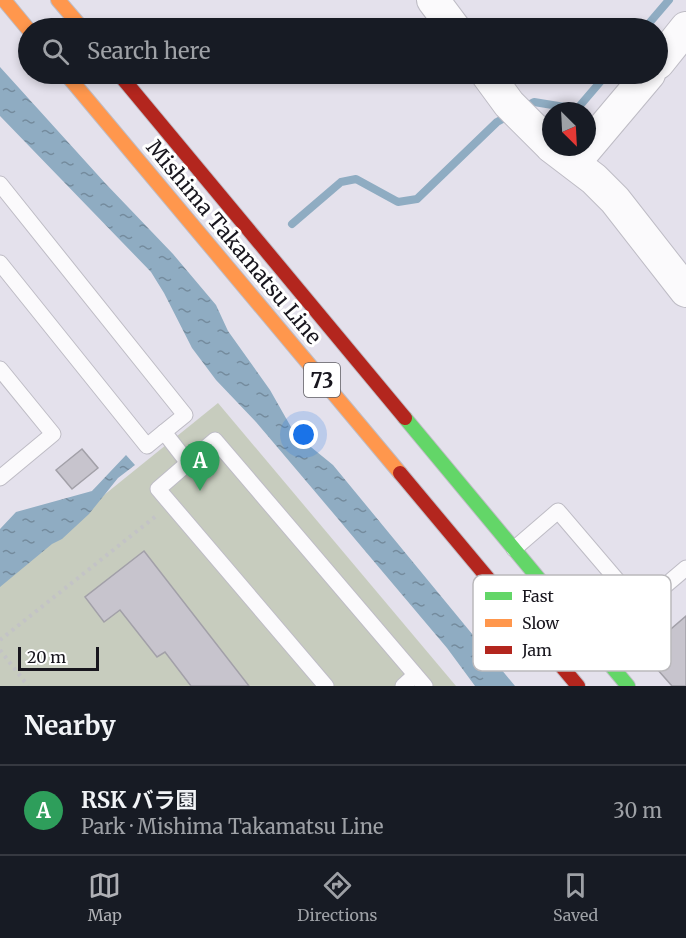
<!DOCTYPE html>
<meta charset="utf-8">
<style>
:root{--surface:#171b24;--page:#242831;--text:#f1f3f6;--muted:#9ea1a6;--line:#363941;--accent:#afb0b5}
body{margin:0;font-family:Merriweather,"Noto Sans JP",serif;background:var(--page);color:var(--text)}
.compass{position:absolute;left:542px;top:102px;width:54px;height:54px;border-radius:50%;background:var(--surface);box-shadow:0 3px 9px #0003;rotate:156deg}
.scale{position:absolute;left:18px;bottom:15px;width:81px;box-sizing:border-box;padding-left:6px;border:3px solid #18161e;border-top:0;font-size:16px;line-height:21px;white-space:nowrap;color:#18161e;-webkit-text-stroke:4px #fff;paint-order:stroke}
.you{position:absolute;left:304px;top:435px;width:21px;height:21px;margin:-15px;border:4px solid #fff;border-radius:50%;background:#1a73e8;box-shadow:0 0 0 9px #1a73e833}
.badge{display:grid;place-items:center;width:39px;height:39px;border-radius:50%;background:var(--accent);color:#fff;font-size:20px;font-weight:700}
.pin{position:absolute;translate:-50% -50px;filter:drop-shadow(0 2px 3px #0008)}
.pin::after{content:'';position:absolute;top:32px;width:21px;height:18px;background:inherit;clip-path:polygon(0 0,100% 0,50% 100%)}
.list{margin:0;padding:0;list-style:none}
h2{display:flex;justify-content:space-between;align-items:center;height:78px;margin:0;padding:0 24px;font-size:26px}
h2 small{font-size:20px;font-weight:400;color:var(--muted)}
.list li{display:grid;grid-template-columns:39px 1fr auto;gap:18px;align-items:center;box-sizing:border-box;height:90px;padding:0 24px;border-top:2px solid var(--line)}
.list b{display:block;font-size:22px;white-space:nowrap}
.list p{margin:0;font-size:20px;white-space:nowrap;color:var(--muted)}
.list em{font-size:20px;font-style:normal;color:var(--muted)}
.icon{flex:none;width:33px;height:33px;fill:none;stroke:currentColor;stroke-width:2;stroke-linecap:round;stroke-linejoin:round}
.map{position:relative;flex:none;width:686px;height:686px;overflow:hidden}
.search{position:absolute;background:var(--surface);box-shadow:0 3px 9px #0003;left:18px;right:18px;top:18px;height:66px;display:flex;align-items:center;gap:15px;box-sizing:border-box;padding:0 21px;border-radius:33px;color:var(--muted);font-size:22px}
.sheet{height:168px;background:var(--surface)}
nav{display:flex;justify-content:space-around;align-items:center;box-sizing:border-box;height:84px;border-top:2px solid var(--line);background:var(--surface);font-size:16px;color:var(--muted)}
nav a{display:grid;justify-items:center;gap:3px}
nav .on{color:var(--accent)}
.map>svg:first-child{display:block}
</style>
<div class="map">
<svg width="686" height="686" viewBox="0 0 686 686">
<defs>
<pattern id="water-ripples" width="26" height="14" patternUnits="userSpaceOnUse" patternTransform="scale(1.5)"><rect width="26" height="14" fill="#8facc2"/><path d="M2 4q2-2 4 0t4 0M15 11q2-2 4 0t4 0" fill="none" stroke="#748b9d"/></pattern>
</defs>
<rect width="100%" height="100%" fill="#e4e1ec"/>
<path fill="#c7ccbe" d="M 218,403 L 456,686 L 0,686 L 0,579 Z"/>
<g fill="url(#water-ripples)">
<path d="M 0,67 L 105,183 L 173,254 L 216,305 L 228,331 L 270,390 L 295,434 L 333,465 L 515,686 L 475,686 L 447,648 L 317,494 L 256,422 L 216,380 L 192,348 L 164,293 L 151,272 L 0,116 Z"/>
<path d="M 126,455 L 135,465 L 118,478 L 89,514 L 62,539 L 52,544 L 0,587 L 0,529 L 16,512 L 92,491 Z"/>
</g>
<g fill="none" stroke-linecap="round" stroke-linejoin="round">
<g stroke="#8facc2" stroke-width="8">
<path d="M 645,28 L 669,0"/>
<path d="M 521,109 L 534,102 L 577,109 L 607,74"/>
<path d="M 292,224 L 341,182 L 356,179 L 398,202 L 417,199 L 497,122 L 510,115"/>
</g>
</g>
<g fill="#c7c4cd" stroke="#a2a0a8" stroke-width="1.5">
<path d="M 82,449 L 98,468 L 72,489 L 56,470 Z"/>
<path d="M 144,551 L 249,686 L 191,686 L 165,652 L 157,657 L 120,610 L 104,622 L 85,597 Z"/>
<path d="M 686,616 L 686,686 L 672,686 L 643,653 Z"/>
</g>
<g fill="none" stroke-linecap="round" stroke-linejoin="round">
<defs>
<g id="lane">
<path d="M 0,184 L 185,415 L 164,432 L 188,463 L 215,440 L 425,686"/>
<path d="M 0,263 L 147,446 L 164,432"/>
<path d="M 0,369 L 53,434 L 0,478"/>
<path d="M 188,463 L 158,489 L 326,686"/>
<path d="M 514,549 L 558,511 L 640,607 L 594,645"/>
<path d="M 640,607 L 686,568"/>
<path d="M 403,686 L 415,675"/>
</g>
<g id="street">
<path d="M 433,0 L 454,28"/>
<path d="M 658,63 L 686,28"/>
<path d="M 487,74 L 509,104 L 551,146"/>
<path d="M 552,147 L 594,179 L 615,200 L 686,291"/>
<path d="M 574,163 L 649,74"/>
</g>
<path id="fast" d="M 405,418 L 628,686"/>
<g id="slow">
<path d="M 4,0 L 28,29"/>
<path d="M 58,0 L 82,28"/>
<path d="M 66,74 L 400,473"/>
</g>
<g id="jam">
<path d="M 119,74 L 405,418"/>
<path d="M 400,473 L 578,686"/>
</g>
</defs>
<use href="#lane" stroke="#bebcc5" stroke-width="17"/>
<use href="#street" stroke="#bebcc5" stroke-width="34"/>
<use href="#fast" stroke="#bebcc5" stroke-width="16"/>
<use href="#slow" stroke="#bebcc5" stroke-width="16"/>
<use href="#jam" stroke="#bebcc5" stroke-width="16"/>
<g stroke="#c3c3c6" stroke-width="4" stroke-dasharray="3 4.5" stroke-linecap="butt">
<path d="M 0,640 L 156,516"/>
<path d="M 0,650 L 28,686"/>
</g>
<use href="#lane" stroke="#fbfafc" stroke-width="15"/>
<use href="#street" stroke="#fbfafc" stroke-width="32"/>
<use href="#fast" stroke="#63d668" stroke-width="14"/>
<use href="#slow" stroke="#ff974d" stroke-width="14"/>
<use href="#jam" stroke="#b3261e" stroke-width="14"/>
</g>
<g text-anchor="middle" dominant-baseline="central" stroke-width="6" stroke-linejoin="round" paint-order="stroke">
<rect fill="#fff" stroke="#5d5c62" stroke-width="1.5" x="304" y="363" width="36" height="34" rx="4.5"/>
<g font-size="20" font-weight="bold" fill="#18161e">
<text x="322" y="380">73</text>
</g>
<g font-size="21" fill="#18161e" stroke="#fff">
<text transform="translate(234 242) rotate(50)">Mishima Takamatsu Line</text>
</g>
</g>
<rect x="473" y="575" width="198" height="96" rx="9" fill="#fff" stroke="#bab9bc" stroke-width="1.5"/>
<rect x="485" y="592" width="27" height="8" fill="#63d668"/>
<rect x="485" y="619" width="27" height="8" fill="#ff974d"/>
<rect x="485" y="646" width="27" height="8" fill="#b3261e"/>
<g font-size="16" fill="#18161e">
<text x="522" y="602">Fast</text>
<text x="522" y="629">Slow</text>
<text x="522" y="656">Jam</text>
</g>
</svg>
<svg class="compass" viewBox="-18 -18 36 36"><path d="M0-13l5 13h-10z" fill="#e53935"/><path d="M0 13l5-13h-10z" fill="#9ea1a6"/></svg>
<div class="scale">20 m</div>
<div class="you"></div>
<div class="pin badge" style="left:200px;top:491px;background:#2e9e5b">A</div>
<div class="search"><svg class="icon" aria-label="search" viewBox="0 0 24 24"><circle cx="10" cy="10" r="6"/><path d="M15 15l6 6"/></svg>Search here</div>
</div>
<section class="sheet">
<h2>Nearby<small></small></h2>
<ul class="list">
<li><span class="badge" style="background:#2e9e5b">A</span><div><b>RSK バラ園</b><p>Park · Mishima Takamatsu Line</p></div><em>30 m</em></li>
</ul>
</section>
<nav>
<a class="on"><svg class="icon" aria-label="map" viewBox="0 0 24 24"><path d="M3 6l6-2 6 2 6-2v14l-6 2-6-2-6 2zM9 4v14M15 6v14"/></svg>Map</a>
<a><svg class="icon" aria-label="directions" viewBox="0 0 24 24"><path d="M12 3l9 9-9 9-9-9zM9 14v-3h6M13 9l2 2-2 2"/></svg>Directions</a>
<a><svg class="icon" aria-label="saved" viewBox="0 0 24 24"><path d="M7 4h10v16l-5-4-5 4z"/></svg>Saved</a>
</nav>
